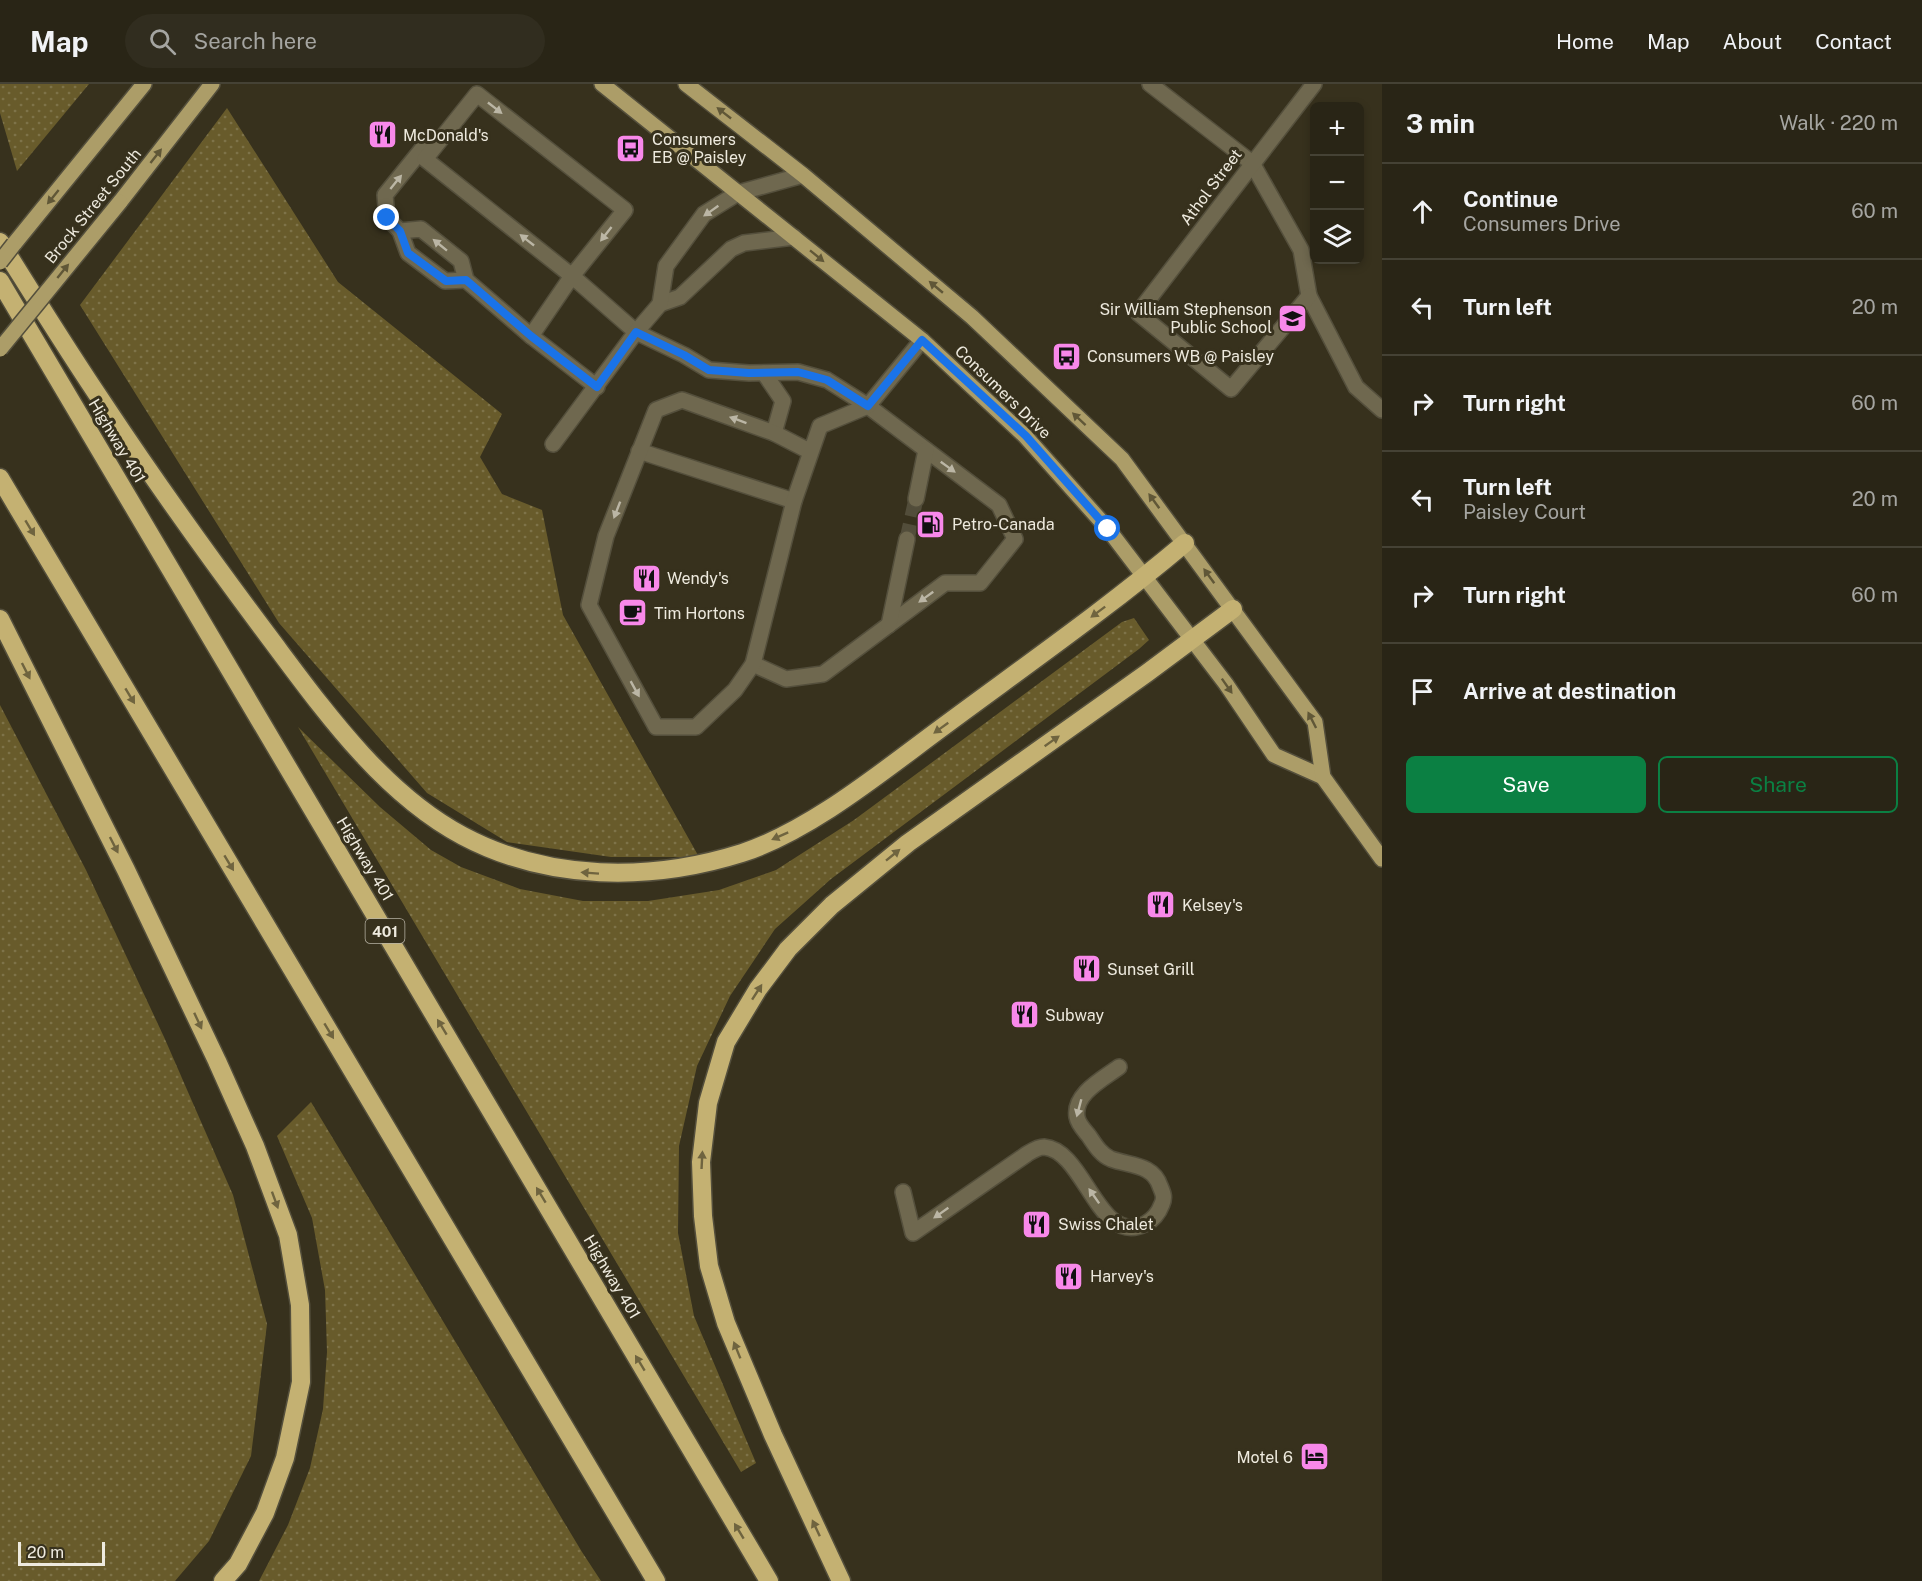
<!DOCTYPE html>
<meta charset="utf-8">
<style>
:root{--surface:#292516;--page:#312d1f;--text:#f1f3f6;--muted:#a5a5a1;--line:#454235;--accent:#0b8043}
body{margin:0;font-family:"Public Sans",sans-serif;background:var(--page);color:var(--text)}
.controls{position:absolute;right:18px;top:18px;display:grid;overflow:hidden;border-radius:9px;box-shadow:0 3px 9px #0003}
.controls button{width:54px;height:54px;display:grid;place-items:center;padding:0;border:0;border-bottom:2px solid var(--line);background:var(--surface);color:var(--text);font:30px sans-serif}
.scale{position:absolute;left:18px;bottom:15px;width:87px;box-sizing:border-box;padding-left:6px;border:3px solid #eeeade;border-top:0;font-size:16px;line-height:21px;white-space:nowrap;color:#eeeade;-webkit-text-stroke:4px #37311d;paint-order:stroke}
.stop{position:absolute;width:18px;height:18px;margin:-14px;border:4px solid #1a73e8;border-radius:50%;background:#fff}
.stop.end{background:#1a73e8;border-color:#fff;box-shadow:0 2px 6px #0008}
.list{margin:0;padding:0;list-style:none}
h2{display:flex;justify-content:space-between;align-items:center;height:78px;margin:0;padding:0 24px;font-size:26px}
h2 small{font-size:20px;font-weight:400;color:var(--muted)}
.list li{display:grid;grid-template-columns:39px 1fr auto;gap:18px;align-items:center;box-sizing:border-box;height:96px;padding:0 24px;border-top:2px solid var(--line)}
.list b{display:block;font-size:22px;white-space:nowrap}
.list p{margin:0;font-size:20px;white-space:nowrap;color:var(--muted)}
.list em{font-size:20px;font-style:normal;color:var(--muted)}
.actions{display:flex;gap:12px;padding:18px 24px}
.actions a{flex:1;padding:14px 0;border:2px solid var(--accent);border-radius:9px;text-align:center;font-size:21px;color:var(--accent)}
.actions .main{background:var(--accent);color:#fff}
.icon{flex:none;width:33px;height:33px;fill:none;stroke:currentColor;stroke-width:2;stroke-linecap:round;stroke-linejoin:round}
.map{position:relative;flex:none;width:1382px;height:1497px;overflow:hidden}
header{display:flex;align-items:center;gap:36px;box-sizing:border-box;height:84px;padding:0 30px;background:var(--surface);border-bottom:2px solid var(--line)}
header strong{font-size:28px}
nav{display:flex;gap:33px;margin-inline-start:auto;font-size:21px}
.search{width:420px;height:54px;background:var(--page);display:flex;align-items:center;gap:15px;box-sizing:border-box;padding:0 21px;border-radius:33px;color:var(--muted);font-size:22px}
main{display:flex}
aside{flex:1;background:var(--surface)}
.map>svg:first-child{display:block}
</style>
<header>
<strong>Map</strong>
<div class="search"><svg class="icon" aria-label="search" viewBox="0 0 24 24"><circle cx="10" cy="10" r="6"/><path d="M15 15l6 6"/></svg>Search here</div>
<nav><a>Home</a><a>Map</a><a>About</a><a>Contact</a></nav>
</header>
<main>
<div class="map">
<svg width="1382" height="1497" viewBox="0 0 1382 1497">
<defs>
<pattern id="grass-dots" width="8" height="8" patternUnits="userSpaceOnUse" patternTransform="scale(1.5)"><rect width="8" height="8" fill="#685b2b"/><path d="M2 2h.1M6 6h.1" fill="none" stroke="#7e7349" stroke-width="1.8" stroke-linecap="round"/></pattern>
</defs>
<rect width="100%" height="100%" fill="#37311d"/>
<g fill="url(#grass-dots)">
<path d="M 0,0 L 89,0 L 17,87 L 0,29 Z"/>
<path d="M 227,24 L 338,198 L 502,330 L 480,373 L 502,410 L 542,426 L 563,531 L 699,773 L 611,773 L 507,758 L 427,709 L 279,539 L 80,221 Z"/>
<path d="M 1134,534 L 1149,556 L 1139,565 L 831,795 L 775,845 L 730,912 L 697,982 L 679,1062 L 678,1149 L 694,1232 L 756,1379 L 741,1388 L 298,643 L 380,723 L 431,766 L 461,783 L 520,805 L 583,817 L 648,817 L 719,806 L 776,786 L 854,736 L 1122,538 Z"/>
<path d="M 0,621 L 86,786 L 164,953 L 233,1111 L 267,1240 L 251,1372 L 209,1457 L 175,1497 L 0,1497 Z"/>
<path d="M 311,1018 L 582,1468 L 601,1497 L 259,1497 L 288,1441 L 310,1384 L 323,1325 L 327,1268 L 325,1206 L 312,1134 L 277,1052 Z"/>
</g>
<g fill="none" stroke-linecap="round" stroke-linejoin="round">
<path stroke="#524d3a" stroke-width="15" stroke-dasharray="15 8" stroke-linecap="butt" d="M 907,455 L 916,415"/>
<defs>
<g id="minor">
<path d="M 1150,0 L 1252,79 L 1301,166 L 1309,212 L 1356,303 L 1382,326"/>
<path d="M 427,59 L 385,111 L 387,134 L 400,147 L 408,169 L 445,197 L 466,196"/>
<path d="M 400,147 L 421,145 L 461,177 L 466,196 L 531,252 L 597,303"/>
<path d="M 1309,212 L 1231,305 L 1138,229 L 1314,0"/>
<path d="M 660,220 L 680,213 L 731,165 L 744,159 L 794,153"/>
<path d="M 531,252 L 572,192 L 625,126 L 477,10 L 425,75 L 572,192 L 636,248 L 684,271 L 709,286 L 749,289 L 798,288 L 827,296 L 868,322 L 999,421 L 1015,455 L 980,499 L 945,499 L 823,590 L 786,595 L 753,580"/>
<path d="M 764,289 L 783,317 L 774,349"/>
<path d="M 553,360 L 636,248 L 660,220 L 666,182 L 704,130 L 738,109 L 803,91"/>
<path d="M 639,367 L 794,417"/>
<path d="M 811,368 L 774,349 L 682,316 L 656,326 L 606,452 L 589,521 L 656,643 L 696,643 L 735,606 L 753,580 L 794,417 L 820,342 L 868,322 L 922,256"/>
<path d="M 916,415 L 926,366"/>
<path d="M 889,541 L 907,455"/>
<path d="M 903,1108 L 913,1149 L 1027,1070 C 1032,1067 1038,1063 1044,1063 C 1085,1066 1098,1163 1145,1140 C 1153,1136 1159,1128 1162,1120 C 1165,1113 1163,1109 1160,1102 C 1153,1080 1130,1082 1111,1075 C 1101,1071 1095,1061 1089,1052 C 1085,1047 1078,1040 1077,1033 C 1073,1010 1103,995 1119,983"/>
</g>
<g id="major">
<path d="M 602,0 L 922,256 L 1025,352 L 1108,445 L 1226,600 L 1274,671 L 1323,693"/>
<path d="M 686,0 L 803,91 L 972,233 L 1122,375 L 1315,638 L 1323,693 L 1382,775"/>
<path d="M 120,118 L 212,0"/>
<path d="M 14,160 L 144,0"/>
</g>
<g id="highway">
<path d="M 0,158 C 34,212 67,266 103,319 C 156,399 212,477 269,553 C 323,625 382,709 463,752 C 548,797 650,798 742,769 C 812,746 884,686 944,642 C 1025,582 1108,524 1185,459"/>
<path d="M 0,197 L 769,1497"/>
<path d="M 0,394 L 656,1497"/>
<path d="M 0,535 L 126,786 L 217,977 L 255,1062 L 288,1151 L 300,1221 L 301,1298 L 285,1374 L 265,1429 L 238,1480 L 223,1497"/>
<path d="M 841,1497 L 773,1351 L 726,1239 L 709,1182 L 703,1132 L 701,1078 L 708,1019 L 726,958 L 758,905 L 788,865 L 832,821 L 908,759 L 1147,589 L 1233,525"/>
</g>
</defs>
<use href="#minor" stroke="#544f3c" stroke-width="18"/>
<use href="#major" stroke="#544f3c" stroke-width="18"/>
<use href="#highway" stroke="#544f3c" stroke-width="21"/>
<use href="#minor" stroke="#6f684f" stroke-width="15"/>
<use href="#major" stroke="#ac9d68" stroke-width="15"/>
<use href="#highway" stroke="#c4b172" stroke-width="18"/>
<defs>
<g id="major-bridge">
<path d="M 0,178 L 14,160"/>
<path d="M 0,265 L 120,118"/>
</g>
</defs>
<use href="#major-bridge" stroke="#544f3c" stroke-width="18" stroke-linecap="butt"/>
<use href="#major-bridge" stroke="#ac9d68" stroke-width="15"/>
</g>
<defs><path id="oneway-solid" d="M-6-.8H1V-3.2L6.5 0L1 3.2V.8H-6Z" transform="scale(1.5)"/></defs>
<g fill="#bbb6a5">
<use href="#oneway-solid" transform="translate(495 24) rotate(38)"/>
<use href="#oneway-solid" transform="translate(396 98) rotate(-51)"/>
<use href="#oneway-solid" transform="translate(711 127) rotate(145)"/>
<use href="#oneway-solid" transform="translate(606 150) rotate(128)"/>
<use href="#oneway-solid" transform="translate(527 156) rotate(-142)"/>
<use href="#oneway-solid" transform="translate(440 161) rotate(-141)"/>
<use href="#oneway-solid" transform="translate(738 336) rotate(-160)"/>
<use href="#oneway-solid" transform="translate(948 383) rotate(36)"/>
<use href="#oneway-solid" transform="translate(617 426) rotate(111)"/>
<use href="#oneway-solid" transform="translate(926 513) rotate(144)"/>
<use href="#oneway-solid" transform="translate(635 605) rotate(61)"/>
<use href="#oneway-solid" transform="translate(1079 1024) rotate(105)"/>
<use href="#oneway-solid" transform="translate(1094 1112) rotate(-125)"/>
<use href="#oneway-solid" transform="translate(941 1129) rotate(145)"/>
</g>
<g fill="#605737">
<use href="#oneway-solid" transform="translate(724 29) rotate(-142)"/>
<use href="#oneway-solid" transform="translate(156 72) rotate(-52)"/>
<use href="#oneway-solid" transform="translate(53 113) rotate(129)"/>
<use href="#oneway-solid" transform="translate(817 172) rotate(39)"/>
<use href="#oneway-solid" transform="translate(63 187) rotate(-51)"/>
<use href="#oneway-solid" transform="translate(936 203) rotate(-140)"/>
<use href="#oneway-solid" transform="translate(1079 335) rotate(-137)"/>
<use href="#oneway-solid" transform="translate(1154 417) rotate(-126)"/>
<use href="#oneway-solid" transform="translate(1209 492) rotate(-126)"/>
<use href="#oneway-solid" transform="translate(1227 602) rotate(55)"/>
<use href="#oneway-solid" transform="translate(1312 636) rotate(-117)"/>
</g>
<g fill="#6f643f">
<use href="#oneway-solid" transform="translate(30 444) rotate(59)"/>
<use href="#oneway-solid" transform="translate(1098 528) rotate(143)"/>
<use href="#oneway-solid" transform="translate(26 587) rotate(63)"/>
<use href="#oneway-solid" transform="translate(130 612) rotate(59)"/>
<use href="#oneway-solid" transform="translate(941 644) rotate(144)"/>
<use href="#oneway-solid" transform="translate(1052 657) rotate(-35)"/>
<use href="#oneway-solid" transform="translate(780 752) rotate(156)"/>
<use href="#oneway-solid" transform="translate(114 761) rotate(63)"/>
<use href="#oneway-solid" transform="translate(893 771) rotate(-39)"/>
<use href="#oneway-solid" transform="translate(229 779) rotate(59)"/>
<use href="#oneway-solid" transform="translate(590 789) rotate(-176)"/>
<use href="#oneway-solid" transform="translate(757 908) rotate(-57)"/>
<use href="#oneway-solid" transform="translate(198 937) rotate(65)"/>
<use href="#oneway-solid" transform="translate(442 943) rotate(-121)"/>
<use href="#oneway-solid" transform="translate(329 947) rotate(59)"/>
<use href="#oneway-solid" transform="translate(702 1076) rotate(-87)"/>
<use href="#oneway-solid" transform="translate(541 1111) rotate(-121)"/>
<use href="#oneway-solid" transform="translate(275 1116) rotate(70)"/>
<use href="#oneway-solid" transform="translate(737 1266) rotate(-112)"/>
<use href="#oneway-solid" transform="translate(640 1279) rotate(-121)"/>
<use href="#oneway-solid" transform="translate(816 1444) rotate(-115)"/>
<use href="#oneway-solid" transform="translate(739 1447) rotate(-121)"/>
</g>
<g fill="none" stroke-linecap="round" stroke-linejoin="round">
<path stroke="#1a73e8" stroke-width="8" d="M 387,134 L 400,147 L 408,169 L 446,197 L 466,196 L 531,252 L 597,303 L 636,248 L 684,271 L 709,286 L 749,289 L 798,288 L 827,296 L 868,322 L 922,256 L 1026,352 L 1108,445"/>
</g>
<defs>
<symbol id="restaurant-square" viewBox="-11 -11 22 22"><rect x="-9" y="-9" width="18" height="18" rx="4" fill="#f888ea" stroke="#37311d"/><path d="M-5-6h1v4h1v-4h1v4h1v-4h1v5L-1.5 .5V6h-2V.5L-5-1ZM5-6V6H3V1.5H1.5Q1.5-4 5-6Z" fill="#111"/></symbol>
<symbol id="bus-square" viewBox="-11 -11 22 22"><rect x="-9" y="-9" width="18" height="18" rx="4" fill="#f888ea" stroke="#37311d"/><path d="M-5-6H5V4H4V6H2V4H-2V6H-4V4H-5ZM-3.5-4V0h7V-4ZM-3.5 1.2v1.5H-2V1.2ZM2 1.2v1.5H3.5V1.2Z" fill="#111"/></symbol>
<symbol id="school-square" viewBox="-11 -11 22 22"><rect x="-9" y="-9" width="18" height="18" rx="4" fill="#f888ea" stroke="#37311d"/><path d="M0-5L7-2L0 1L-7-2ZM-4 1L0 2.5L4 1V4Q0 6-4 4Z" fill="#111"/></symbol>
<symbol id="fuel-square" viewBox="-11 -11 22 22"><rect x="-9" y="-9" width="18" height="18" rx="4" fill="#f888ea" stroke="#37311d"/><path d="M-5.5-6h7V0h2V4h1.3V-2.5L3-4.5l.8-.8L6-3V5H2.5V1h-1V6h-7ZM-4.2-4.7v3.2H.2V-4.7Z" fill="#111"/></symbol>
<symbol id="cafe-square" viewBox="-11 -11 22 22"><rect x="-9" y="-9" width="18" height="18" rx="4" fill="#f888ea" stroke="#37311d"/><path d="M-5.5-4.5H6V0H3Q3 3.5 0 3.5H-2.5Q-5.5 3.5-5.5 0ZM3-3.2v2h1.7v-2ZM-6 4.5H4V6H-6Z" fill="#111"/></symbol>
<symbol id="hotel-square" viewBox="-11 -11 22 22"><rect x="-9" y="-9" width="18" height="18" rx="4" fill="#f888ea" stroke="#37311d"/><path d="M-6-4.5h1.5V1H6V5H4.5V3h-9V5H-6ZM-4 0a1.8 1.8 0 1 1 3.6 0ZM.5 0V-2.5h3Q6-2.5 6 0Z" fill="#111"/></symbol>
</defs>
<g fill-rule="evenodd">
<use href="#restaurant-square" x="366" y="34" width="33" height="33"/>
<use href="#bus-square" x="614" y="48" width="33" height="33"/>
<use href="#school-square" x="1276" y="218" width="33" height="33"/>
<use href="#bus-square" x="1050" y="256" width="33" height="33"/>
<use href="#fuel-square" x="914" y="424" width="33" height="33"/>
<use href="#restaurant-square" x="630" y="478" width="33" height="33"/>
<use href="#cafe-square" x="616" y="512" width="33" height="33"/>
<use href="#restaurant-square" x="1144" y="804" width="33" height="33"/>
<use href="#restaurant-square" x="1070" y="868" width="33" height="33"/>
<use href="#restaurant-square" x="1008" y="914" width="33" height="33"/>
<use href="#restaurant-square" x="1020" y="1124" width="33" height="33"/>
<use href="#restaurant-square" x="1052" y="1176" width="33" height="33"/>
<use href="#hotel-square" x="1298" y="1356" width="33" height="33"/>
</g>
<g text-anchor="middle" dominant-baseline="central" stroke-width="6" stroke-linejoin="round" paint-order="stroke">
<rect fill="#37311d" stroke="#b7b2a4" stroke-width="1.5" x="365.5" y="835" width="39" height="24" rx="4.5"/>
<g font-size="15" font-weight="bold" fill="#eeeade">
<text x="385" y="847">401</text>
</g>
<g font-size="16" fill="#eeeade" stroke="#37311d" text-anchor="start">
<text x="403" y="51">McDonald's</text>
<text x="652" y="55">Consumers<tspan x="652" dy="18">EB @ Paisley</tspan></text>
<text x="1272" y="225" text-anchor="end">Sir William Stephenson<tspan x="1272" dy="18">Public School</tspan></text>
<text x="1087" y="272">Consumers WB @ Paisley</text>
<text x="952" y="440">Petro-Canada</text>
<text x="667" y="494">Wendy's</text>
<text x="654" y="529">Tim Hortons</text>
<text x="1182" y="821">Kelsey's</text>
<text x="1107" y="885">Sunset Grill</text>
<text x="1045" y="931">Subway</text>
<text x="1058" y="1140">Swiss Chalet</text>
<text x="1090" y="1192">Harvey's</text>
<text x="1293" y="1373" text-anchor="end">Motel 6</text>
</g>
<g font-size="16" fill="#eeeade" stroke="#37311d">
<text transform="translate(1211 103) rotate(-53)">Athol Street</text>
<text transform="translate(93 122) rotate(-51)">Brock Street South</text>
<text transform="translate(1003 308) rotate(44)">Consumers Drive</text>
<text transform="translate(117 357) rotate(59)">Highway 401</text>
<text transform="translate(365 775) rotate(59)">Highway 401</text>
<text transform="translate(612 1193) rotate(59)">Highway 401</text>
</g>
</g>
</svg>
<div class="controls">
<button>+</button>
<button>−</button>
<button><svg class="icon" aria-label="layers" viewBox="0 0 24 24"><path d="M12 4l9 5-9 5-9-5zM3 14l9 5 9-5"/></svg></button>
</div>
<div class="scale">20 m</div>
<div class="stop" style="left:1108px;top:445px"></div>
<div class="stop end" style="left:387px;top:134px"></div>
</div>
<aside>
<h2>3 min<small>Walk · 220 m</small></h2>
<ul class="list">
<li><svg class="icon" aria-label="ahead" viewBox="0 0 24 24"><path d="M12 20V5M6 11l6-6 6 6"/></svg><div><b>Continue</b><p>Consumers Drive</p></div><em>60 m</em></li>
<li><svg class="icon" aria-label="left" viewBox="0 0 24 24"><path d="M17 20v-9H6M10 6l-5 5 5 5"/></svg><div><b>Turn left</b></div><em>20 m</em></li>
<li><svg class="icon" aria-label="right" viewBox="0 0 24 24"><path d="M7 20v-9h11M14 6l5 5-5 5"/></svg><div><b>Turn right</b></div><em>60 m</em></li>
<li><svg class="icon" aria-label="left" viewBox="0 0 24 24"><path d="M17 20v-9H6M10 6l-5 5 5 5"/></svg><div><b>Turn left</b><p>Paisley Court</p></div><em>20 m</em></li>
<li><svg class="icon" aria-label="right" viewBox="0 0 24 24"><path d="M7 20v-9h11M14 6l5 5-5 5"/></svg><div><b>Turn right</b></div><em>60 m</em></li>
<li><svg class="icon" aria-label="arrive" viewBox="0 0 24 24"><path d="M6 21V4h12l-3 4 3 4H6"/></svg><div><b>Arrive at destination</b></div></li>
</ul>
<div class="actions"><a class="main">Save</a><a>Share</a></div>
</aside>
</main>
